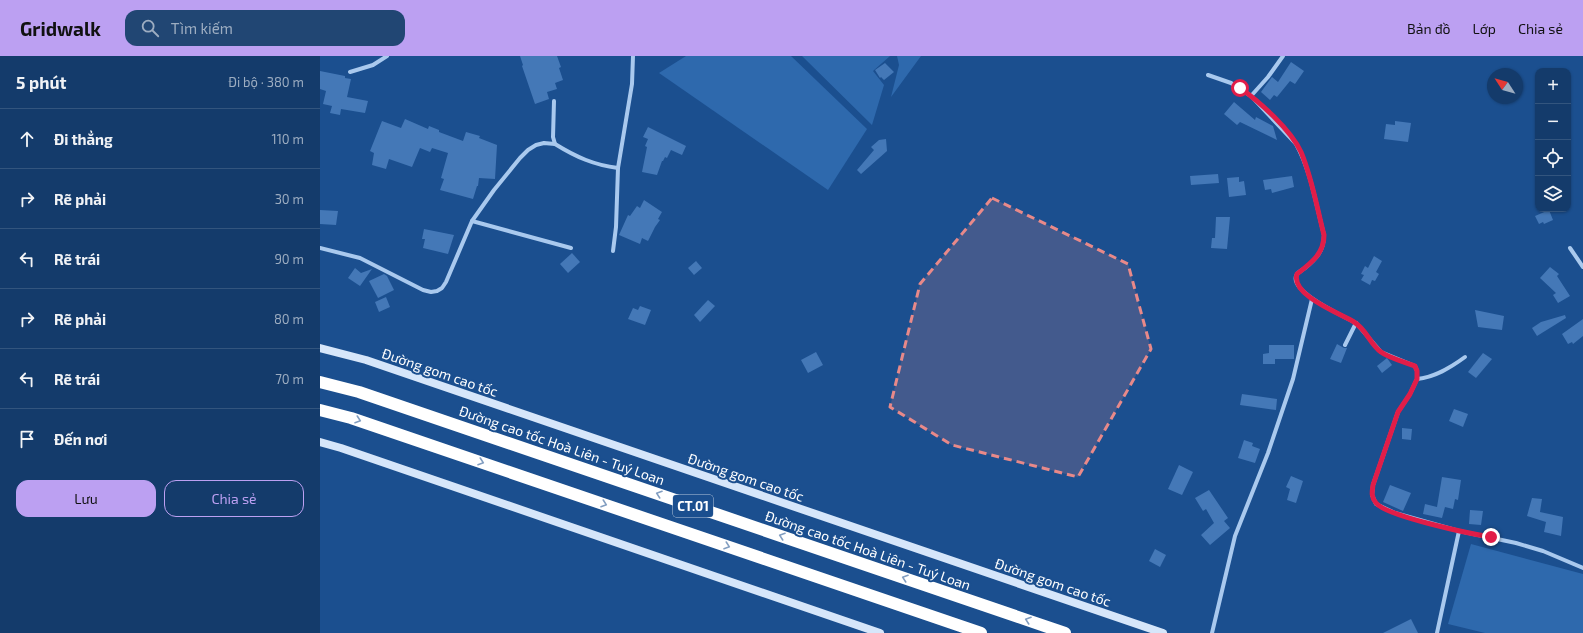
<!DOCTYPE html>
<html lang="vi">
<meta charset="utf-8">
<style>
:root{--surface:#143b6b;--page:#214673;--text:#f1f3f6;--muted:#9dadc1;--line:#33557e;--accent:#bca0f2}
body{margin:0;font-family:"Exo 2",sans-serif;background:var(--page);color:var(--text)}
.controls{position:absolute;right:12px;top:12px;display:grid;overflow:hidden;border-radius:8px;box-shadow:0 1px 3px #0004}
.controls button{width:36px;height:36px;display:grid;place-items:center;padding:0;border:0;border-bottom:1px solid var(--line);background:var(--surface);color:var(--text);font:20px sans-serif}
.compass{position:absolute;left:1167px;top:12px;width:36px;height:36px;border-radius:50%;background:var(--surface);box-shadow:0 1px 3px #0004;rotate:306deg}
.stop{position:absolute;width:12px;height:12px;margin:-9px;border:3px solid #e11d48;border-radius:50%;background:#fff}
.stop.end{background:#e11d48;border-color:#fff;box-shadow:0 1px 4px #0008}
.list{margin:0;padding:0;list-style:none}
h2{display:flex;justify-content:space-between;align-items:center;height:52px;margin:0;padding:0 16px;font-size:17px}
h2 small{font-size:13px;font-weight:400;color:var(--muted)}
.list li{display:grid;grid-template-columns:26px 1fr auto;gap:12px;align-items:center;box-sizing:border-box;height:60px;padding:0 16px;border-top:1px solid var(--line)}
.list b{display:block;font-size:15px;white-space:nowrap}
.list em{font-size:13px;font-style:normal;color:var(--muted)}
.actions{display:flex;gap:8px;padding:12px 16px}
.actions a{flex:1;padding:9px 0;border:1px solid var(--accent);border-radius:12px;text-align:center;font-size:14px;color:var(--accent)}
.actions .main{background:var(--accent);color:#111}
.icon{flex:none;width:22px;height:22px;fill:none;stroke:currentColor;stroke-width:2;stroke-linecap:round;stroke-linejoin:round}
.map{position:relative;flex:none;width:1263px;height:577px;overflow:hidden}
header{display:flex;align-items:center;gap:24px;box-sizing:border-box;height:56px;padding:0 20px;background:var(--accent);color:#111}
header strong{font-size:19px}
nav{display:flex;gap:22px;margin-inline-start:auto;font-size:14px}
.search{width:280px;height:36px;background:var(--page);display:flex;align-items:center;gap:10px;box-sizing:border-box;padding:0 14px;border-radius:12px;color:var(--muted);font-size:15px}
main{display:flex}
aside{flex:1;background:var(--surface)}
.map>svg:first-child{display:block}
</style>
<header>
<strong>Gridwalk</strong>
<div class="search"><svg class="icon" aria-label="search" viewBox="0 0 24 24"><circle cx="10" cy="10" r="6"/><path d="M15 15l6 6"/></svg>Tìm kiếm</div>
<nav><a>Bản đồ</a><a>Lớp</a><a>Chia sẻ</a></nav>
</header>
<main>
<aside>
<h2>5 phút<small>Đi bộ · 380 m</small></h2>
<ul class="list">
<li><svg class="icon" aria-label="ahead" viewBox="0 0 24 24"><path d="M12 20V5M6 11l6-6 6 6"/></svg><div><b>Đi thẳng</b></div><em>110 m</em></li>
<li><svg class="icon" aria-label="right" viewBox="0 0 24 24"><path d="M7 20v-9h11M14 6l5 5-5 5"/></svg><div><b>Rẽ phải</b></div><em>30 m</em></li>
<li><svg class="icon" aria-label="left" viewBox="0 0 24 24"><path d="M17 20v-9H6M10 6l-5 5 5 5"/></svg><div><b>Rẽ trái</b></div><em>90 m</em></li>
<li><svg class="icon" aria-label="right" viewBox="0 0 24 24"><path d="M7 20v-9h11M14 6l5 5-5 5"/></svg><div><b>Rẽ phải</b></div><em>80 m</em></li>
<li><svg class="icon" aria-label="left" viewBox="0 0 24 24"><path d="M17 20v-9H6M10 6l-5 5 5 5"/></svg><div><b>Rẽ trái</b></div><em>70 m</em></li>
<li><svg class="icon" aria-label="arrive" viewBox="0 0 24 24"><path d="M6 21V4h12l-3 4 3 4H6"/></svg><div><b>Đến nơi</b></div></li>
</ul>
<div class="actions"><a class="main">Lưu</a><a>Chia sẻ</a></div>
</aside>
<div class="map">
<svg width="1263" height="577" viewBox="0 0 1263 577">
<rect width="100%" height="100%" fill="#1b4f8f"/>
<g fill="#2e69ad">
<path d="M 366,0 L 471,0 L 547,73 L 508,134 L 339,17 Z"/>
<path d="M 482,0 L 570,0 L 553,15 L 564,29 L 552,69 Z"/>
<path d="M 577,0 L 601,0 L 571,41 L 579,9 Z"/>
<path d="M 1151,488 L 1263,518 L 1263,577 L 1165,577 L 1128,568 Z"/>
</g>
<g fill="#4478b7">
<path d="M 200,0 L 237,0 L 241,11 L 239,12 L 243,24 L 235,27 L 237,33 L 227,36 L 229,43 L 215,48 L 202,10 L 203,9 Z"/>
<path d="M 971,6 L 984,15 L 975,28 L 970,25 L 957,41 L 954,39 L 950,44 L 941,36 L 952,21 L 958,26 Z"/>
<path d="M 565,7 L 574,16 L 564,24 L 561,21 L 560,22 L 555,14 Z"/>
<path d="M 0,15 L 25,20 L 25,22 L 31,23 L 27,41 L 48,45 L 45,57 L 21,53 L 20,59 L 10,57 L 12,50 L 3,48 L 6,35 L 0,33 Z"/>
<path d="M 914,46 L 935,64 L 936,61 L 953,70 L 957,84 L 920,66 L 917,69 L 904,58 Z"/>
<path d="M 85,63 L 108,73 L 109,70 L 119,74 L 119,76 L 143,85 L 146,76 L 160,80 L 159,82 L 177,89 L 175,123 L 159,122 L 158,130 L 157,130 L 153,143 L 120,134 L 124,123 L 121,122 L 128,97 L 112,92 L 110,96 L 100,92 L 92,111 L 69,103 L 66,113 L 52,109 L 54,97 L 50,95 L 62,65 L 81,72 Z"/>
<path d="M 1075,65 L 1091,67 L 1088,86 L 1064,83 L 1066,68 L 1075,69 Z"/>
<path d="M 328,71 L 366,90 L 362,99 L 351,94 L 347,102 L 345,101 L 343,105 L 342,105 L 337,119 L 322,116 L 327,91 L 325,90 L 328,83 L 323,81 Z"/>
<path d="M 566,83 L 567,95 L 541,118 L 537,114 L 554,94 L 551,91 L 559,84 Z"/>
<path d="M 898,118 L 899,127 L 871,129 L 870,120 Z"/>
<path d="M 972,120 L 974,131 L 952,137 L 951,133 L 945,134 L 943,124 Z"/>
<path d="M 919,121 L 919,126 L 924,125 L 926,139 L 909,141 L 907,122 Z"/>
<path d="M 324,144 L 342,156 L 338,163 L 340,164 L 335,171 L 328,185 L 322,182 L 320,188 L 299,179 L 308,159 L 310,160 L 317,150 L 320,152 Z"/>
<path d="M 0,154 L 18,155 L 16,169 L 0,168 Z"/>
<path d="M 1229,154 L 1233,164 L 1224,168 L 1223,166 L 1219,168 L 1215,160 Z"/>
<path d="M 896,161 L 910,161 L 907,193 L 891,192 L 892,182 L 895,182 Z"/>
<path d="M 104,173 L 134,179 L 128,198 L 103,192 L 105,183 L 102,183 Z"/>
<path d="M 252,197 L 260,206 L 248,217 L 240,208 Z"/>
<path d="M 1054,200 L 1062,205 L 1056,216 L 1059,218 L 1055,225 L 1052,224 L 1050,229 L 1041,224 L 1044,219 L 1041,218 L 1045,210 L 1048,212 Z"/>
<path d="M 376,205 L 382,212 L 374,219 L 368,212 Z"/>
<path d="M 1230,211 L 1239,218 L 1237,220 L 1250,240 L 1238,247 L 1233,239 L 1236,237 L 1220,222 Z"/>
<path d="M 35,212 L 41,217 L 52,213 L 40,230 L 28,222 Z"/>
<path d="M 64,218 L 67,220 L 74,234 L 58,242 L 49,225 Z"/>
<path d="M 66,241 L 70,251 L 59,256 L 55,246 Z"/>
<path d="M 388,244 L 395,250 L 380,266 L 374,259 Z"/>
<path d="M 320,250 L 331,254 L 325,269 L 308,263 L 313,252 L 318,254 Z"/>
<path d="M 1155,254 L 1184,260 L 1182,274 L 1158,271 Z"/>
<path d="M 1245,259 L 1246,262 L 1217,280 L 1212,272 L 1221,266 Z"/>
<path d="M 1263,263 L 1263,280 L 1253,288 L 1252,286 L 1248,288 L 1242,278 Z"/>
<path d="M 1017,288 L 1024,292 L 1027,292 L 1021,307 L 1010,303 Z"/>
<path d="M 949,289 L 974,289 L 974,303 L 955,303 L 955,308 L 943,308 L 943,298 L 949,297 Z"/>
<path d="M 496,296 L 503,309 L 488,317 L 481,304 Z"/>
<path d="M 1163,297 L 1172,303 L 1156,322 L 1148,316 Z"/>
<path d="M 1067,302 L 1072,309 L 1062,317 L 1057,310 Z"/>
<path d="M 922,338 L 957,343 L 956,354 L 920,349 Z"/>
<path d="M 1134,353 L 1148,358 L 1143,371 L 1129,365 Z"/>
<path d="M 1082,372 L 1092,373 L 1091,384 L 1082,383 Z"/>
<path d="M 924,384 L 933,387 L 932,390 L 940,393 L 935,407 L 918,402 Z"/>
<path d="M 859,409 L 873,416 L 862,439 L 848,433 Z"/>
<path d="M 971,420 L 983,425 L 976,447 L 967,444 L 970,433 L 966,431 Z"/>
<path d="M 1122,421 L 1141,424 L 1138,444 L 1135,443 L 1133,453 L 1125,451 L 1122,462 L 1103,458 L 1105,448 L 1117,451 Z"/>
<path d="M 1070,429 L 1091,437 L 1083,455 L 1063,446 Z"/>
<path d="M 889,434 L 908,462 L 904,465 L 910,472 L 890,489 L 881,479 L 894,467 L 886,453 L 883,455 L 875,442 Z"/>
<path d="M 1212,442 L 1222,443 L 1220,456 L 1243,461 L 1241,480 L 1224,476 L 1226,466 L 1207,460 Z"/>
<path d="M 1150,454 L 1163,455 L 1161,469 L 1149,468 Z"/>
<path d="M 835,493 L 846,499 L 840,511 L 829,505 Z"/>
<path d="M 1091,563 L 1098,577 L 1063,577 Z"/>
</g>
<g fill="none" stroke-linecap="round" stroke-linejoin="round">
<g stroke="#a9c9ee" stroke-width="4">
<path d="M 30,16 L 53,9 L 67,0"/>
<path d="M 888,19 L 911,27 L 931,40 L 976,88 C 991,115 996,149 1004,179 C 1004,195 996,203 985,212 C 982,214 979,216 977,218 C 966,235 1026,261 1036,267"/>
<path d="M 931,40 L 948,21 L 963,0"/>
<path d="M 235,88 C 256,101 274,109 298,112"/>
<path d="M 152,165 L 251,192"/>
<path d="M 0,192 L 40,202 L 103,234 L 111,236 L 117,235 L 122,232 L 126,226 L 152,165 L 174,134 L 200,102 L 208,94 L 216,89 L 224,87 L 235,88 L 233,81 L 234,45"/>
<path d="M 1250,192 L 1263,211"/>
<path d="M 293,195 L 296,171 L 298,112 L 312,28 L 313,0"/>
<path d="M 1025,289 L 1036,267 L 1061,296 L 1095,310 L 1097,315 L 1097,323 L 1090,338 L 1078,356 L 1053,429 L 1052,439 L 1056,448 L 1075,457 L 1139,475 L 1196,487 L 1223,495 L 1263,512"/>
<path d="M 1097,323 C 1115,321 1130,312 1145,301"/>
<path d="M 892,577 L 915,480 L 948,397 L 973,323 L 992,243"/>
<path d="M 1117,577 L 1139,475"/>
</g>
<g stroke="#d6e6fa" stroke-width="8">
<path d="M 0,292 L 46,304 L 843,577"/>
<path d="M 0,386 L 21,392 L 560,577"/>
</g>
<g stroke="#fff" stroke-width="12">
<path d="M 0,326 L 39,336 L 745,577"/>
<path d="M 0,354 L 31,362 L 661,577"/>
</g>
</g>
<defs><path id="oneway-chevron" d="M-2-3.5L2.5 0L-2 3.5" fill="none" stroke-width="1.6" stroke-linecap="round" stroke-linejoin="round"/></defs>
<g stroke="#829ec1">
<use href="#oneway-chevron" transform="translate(38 364) rotate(19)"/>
<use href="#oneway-chevron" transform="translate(161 406) rotate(19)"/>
<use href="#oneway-chevron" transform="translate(339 438) rotate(-161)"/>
<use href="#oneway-chevron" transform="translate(284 448) rotate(19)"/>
<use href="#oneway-chevron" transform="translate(462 480) rotate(-161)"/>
<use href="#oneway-chevron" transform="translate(407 490) rotate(19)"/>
<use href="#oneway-chevron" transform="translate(585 522) rotate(-161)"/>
<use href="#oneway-chevron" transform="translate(708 564) rotate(-161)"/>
</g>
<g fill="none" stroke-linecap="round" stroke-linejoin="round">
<path stroke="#e11d48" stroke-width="5" d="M 920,32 C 940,46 971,74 981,96 C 992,122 997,152 1004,179 C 1004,198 991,207 977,218 C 970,239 1021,258 1034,266 C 1046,273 1050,288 1061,296 C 1069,302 1085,306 1095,310 L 1097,315 L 1097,323 L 1090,338 L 1078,356 L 1053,429 C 1052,436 1051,441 1056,447 C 1066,460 1151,478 1171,481"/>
</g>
<path fill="#e88989" fill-opacity="0.2" stroke="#e88989" stroke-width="3" stroke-dasharray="8 5" stroke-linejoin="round" d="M 672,142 L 808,208 L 831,293 L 758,421 L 632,389 L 570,351 L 600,228 Z"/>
<g text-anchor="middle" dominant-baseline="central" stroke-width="4" stroke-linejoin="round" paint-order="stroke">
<rect fill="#1b4f8f" stroke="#bbcadd" stroke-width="1" x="353" y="439" width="40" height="22" rx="3"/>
<g font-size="13" font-weight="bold" fill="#fff">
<text x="373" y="450">CT.01</text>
</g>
<g font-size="14" fill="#fff" stroke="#1b4f8f">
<text transform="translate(120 316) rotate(19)">Đường gom cao tốc</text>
<text transform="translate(242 389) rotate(19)">Đường cao tốc Hoà Liên - Tuý Loan</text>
<text transform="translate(426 421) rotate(19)">Đường gom cao tốc</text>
<text transform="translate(548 494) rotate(19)">Đường cao tốc Hoà Liên - Tuý Loan</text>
<text transform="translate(733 526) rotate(19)">Đường gom cao tốc</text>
</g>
</g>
</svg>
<div class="controls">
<button>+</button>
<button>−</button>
<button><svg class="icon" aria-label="locate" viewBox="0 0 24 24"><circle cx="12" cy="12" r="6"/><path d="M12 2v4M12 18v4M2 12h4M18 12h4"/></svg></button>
<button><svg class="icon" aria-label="layers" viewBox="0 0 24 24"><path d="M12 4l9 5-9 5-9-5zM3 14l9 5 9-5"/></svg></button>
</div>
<svg class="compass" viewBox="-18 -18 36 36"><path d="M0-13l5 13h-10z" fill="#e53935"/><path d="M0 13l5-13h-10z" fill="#9dadc1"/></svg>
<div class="stop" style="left:920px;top:32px"></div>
<div class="stop end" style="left:1171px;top:481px"></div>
</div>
</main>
